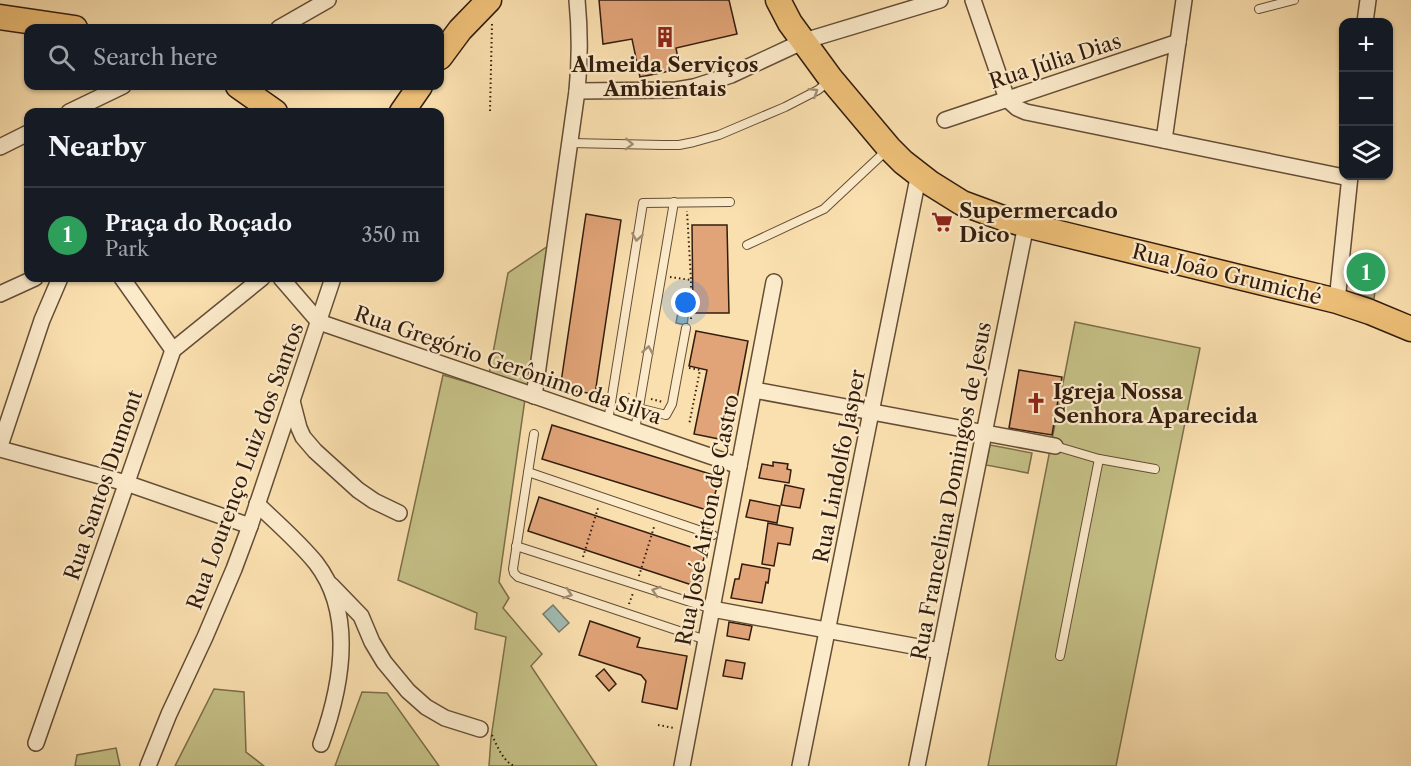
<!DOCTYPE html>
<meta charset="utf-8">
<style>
:root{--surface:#171b24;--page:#20242c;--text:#f1f3f6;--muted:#9ea1a6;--line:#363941;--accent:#0f766e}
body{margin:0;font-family:"Libre Caslon Text",serif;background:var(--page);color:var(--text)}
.controls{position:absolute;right:18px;top:18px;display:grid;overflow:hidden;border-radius:12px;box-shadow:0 2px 4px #0004}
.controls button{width:54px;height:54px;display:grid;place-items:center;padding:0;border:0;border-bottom:2px solid var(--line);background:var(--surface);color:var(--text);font:30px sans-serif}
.you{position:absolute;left:686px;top:303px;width:21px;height:21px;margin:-15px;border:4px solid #fff;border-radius:50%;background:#1a73e8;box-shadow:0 0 0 9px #1a73e833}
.badge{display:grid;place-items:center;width:39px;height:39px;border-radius:50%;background:var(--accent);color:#fff;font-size:20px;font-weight:700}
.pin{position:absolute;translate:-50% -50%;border:3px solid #fff;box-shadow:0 2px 6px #0006}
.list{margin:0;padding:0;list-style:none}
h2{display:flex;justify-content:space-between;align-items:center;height:78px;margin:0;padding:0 24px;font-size:26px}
h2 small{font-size:20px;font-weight:400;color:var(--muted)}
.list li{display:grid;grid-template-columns:39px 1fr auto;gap:18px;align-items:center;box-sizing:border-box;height:96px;padding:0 24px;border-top:2px solid var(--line)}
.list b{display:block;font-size:22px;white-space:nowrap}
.list p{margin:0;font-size:20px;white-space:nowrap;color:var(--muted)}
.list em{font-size:20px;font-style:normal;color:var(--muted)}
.icon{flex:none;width:33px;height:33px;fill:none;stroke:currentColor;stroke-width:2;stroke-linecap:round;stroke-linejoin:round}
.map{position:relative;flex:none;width:1411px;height:766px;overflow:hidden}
.search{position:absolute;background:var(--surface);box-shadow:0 2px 4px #0004;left:24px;top:24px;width:420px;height:66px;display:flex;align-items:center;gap:15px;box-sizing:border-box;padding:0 21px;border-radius:12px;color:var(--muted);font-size:22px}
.panel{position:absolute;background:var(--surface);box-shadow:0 2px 4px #0004;left:24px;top:108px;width:420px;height:174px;border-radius:12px}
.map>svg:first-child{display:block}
</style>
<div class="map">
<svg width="1411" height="766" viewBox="0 0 1411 766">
<rect width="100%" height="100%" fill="#fbe0af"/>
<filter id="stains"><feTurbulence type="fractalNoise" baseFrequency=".00333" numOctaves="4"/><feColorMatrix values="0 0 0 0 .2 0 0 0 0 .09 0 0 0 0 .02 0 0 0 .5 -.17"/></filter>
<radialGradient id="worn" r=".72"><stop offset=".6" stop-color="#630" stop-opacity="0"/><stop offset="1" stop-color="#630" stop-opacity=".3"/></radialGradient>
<g fill="#c5c187" stroke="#7c6e4a" stroke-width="1.5">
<path d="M 551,244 L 530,388 L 489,374 L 508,273 Z"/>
<path d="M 1356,257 L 1379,259 L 1374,299 L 1359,294 L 1352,285 Z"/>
<path d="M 1075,322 L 1200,348 L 1116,766 L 988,766 Z"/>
<path d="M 443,375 L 525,399 L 499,582 L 509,598 L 503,608 L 542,654 L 531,666 L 597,766 L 489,766 L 491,738 L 506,637 L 475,629 L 477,613 L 398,580 Z"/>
<path d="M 990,445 L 1032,453 L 1028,473 L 986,465 Z"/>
<path d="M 214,689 L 244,692 L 246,752 L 264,766 L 175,766 Z"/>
<path d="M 362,692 L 387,693 L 439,766 L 335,766 Z"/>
<path d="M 116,748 L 120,766 L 75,766 L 77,755 Z"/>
</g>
<g fill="#a1bbb3" stroke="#757b71" stroke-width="1.5">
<path d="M 680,301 L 690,303 L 687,325 L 676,323 Z"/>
<path d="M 553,605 L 569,623 L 559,632 L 543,614 Z"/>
</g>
<g fill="#e1a478" stroke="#321c0e" stroke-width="1.5">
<path d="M 599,0 L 729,0 L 737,34 L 676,48 L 680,69 L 640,77 L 632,39 L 603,44 Z"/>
<path d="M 586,214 L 621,220 L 595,394 L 560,389 Z"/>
<path d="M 692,225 L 727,225 L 729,313 L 693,313 Z"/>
<path d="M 696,331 L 748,341 L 729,441 L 694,434 L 707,370 L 689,366 Z"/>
<path d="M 1019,370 L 1062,377 L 1052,435 L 1009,428 Z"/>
<path d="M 552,425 L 720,477 L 710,511 L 542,459 Z"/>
<path d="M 773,462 L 788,464 L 787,469 L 791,470 L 789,483 L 759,478 L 762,464 L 773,466 Z"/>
<path d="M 785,485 L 804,489 L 800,508 L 781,505 Z"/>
<path d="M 539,497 L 706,552 L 695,586 L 528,531 Z"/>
<path d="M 750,500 L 780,506 L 777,523 L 746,517 Z"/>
<path d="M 768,523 L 793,528 L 790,545 L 778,543 L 774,566 L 762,564 Z"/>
<path d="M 742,564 L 770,569 L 768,583 L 766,582 L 762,603 L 731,598 L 735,579 L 739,579 Z"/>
<path d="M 590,621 L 640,638 L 637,647 L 687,656 L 677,709 L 642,702 L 646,681 L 641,675 L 579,655 Z"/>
<path d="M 729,622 L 752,626 L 749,640 L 727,636 Z"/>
<path d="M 726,660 L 745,663 L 742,679 L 723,676 Z"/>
<path d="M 604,669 L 616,684 L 609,691 L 596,676 Z"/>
</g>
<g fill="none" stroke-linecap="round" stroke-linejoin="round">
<defs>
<g id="lane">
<path d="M 1259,9 L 1294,0"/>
<path d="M 571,143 L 662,145 L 679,145 L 694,142 L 719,135 L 785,107 L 818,90 L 828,82"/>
<path d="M 747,245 L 824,209 L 888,149"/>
<path d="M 638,408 L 666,415 L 672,404 L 686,328"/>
<path d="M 608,421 L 643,203 L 730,202"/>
<path d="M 635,430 L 674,202"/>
<path d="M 534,434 L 513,569 L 514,573 L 518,577 L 706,640"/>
<path d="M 1055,446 L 1099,459 L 1155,469"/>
<path d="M 528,472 L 713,535"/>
<path d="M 516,546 L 712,609"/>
<path d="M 1060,656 L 1099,459"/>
</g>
<g id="street">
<path d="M 973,0 L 1007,99 L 1017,108 L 1026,112 L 1349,178"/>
<path d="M 1365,22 L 1368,0"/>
<path d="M 279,28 L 328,0"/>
<path d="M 577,91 L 676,90 L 694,87 L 731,75 L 804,41 L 940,0"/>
<path d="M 69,112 L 123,86"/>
<path d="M 945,120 L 1178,42"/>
<path d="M 1164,140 L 1184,0"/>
<path d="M 0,147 L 28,133"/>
<path d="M 122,278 L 173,350"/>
<path d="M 281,278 L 319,322 L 739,466"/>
<path d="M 0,294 L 35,278"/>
<path d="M 1337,301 L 1350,176"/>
<path d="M 754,390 L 1055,446"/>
<path d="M 534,396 L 577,91 C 580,61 580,31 577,0"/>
<path d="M 292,401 L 299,428 L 303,437 L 315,451 L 358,490 L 374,501 L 399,513"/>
<path d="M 0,446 L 42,320 L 60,278"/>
<path d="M 0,449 L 126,483 L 250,526"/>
<path d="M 257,504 C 277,523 299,542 316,563 C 356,615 341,688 321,744"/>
<path d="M 331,585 L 361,616 L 372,642 L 384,662 L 408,691 L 426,707 L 445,718 L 480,729"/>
<path d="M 712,609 L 940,651"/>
<path d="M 36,743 L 173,350 L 262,278"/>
<path d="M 148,766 L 169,714 L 205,637 L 234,569 L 250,526 L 333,278"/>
<path d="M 682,766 L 774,282"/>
<path d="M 800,766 L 919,173"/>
<path d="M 917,766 L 1026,225"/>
</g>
<g id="primary">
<path d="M 778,0 L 790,23 L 831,79 L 889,148 L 903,162 L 930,183 L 962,203 L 1000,217 L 1026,225 L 1337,301 L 1370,312 L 1411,329"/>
<path d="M 0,17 L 75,28"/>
<path d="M 440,57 L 460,30 L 489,0"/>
<path d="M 238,86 L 275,112"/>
<path d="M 402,112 L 420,86"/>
</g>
</defs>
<use href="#lane" stroke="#644d36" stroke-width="10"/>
<use href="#street" stroke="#644d36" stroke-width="18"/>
<use href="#primary" stroke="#321c0e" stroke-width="27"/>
<g stroke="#321c0e" stroke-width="2" stroke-dasharray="1.5 3" stroke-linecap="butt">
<path d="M 490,111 L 492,24"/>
<path d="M 670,277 L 691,280 L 687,211"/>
<path d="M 691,319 L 691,280"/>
<path d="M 689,368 L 700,370 L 689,425"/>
<path d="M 651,399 L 663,402"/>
<path d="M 625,411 L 629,393"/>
<path d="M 583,557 L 598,508"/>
<path d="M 639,576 L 654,527"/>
<path d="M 698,594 L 702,579"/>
<path d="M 629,604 L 633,593"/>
<path d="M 690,626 L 693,614"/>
<path d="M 658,725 L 674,728"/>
<path d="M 492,735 C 497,746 503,761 514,766"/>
</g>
<use href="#lane" stroke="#fcebcb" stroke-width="8"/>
<use href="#street" stroke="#fcebcb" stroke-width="15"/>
<use href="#primary" stroke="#eec078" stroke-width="24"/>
</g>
<defs><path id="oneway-chevron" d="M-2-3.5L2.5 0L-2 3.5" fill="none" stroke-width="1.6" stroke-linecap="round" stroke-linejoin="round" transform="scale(1.5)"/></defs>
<g stroke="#a18e76">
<use href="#oneway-chevron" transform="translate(814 92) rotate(-32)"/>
<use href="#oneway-chevron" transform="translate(629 144) rotate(2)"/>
<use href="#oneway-chevron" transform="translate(637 237) rotate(99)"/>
<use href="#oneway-chevron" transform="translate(648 350) rotate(-80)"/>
<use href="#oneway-chevron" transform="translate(656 591) rotate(-162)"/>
<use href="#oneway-chevron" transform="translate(568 594) rotate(19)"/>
</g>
<defs>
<symbol id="building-bare" viewBox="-9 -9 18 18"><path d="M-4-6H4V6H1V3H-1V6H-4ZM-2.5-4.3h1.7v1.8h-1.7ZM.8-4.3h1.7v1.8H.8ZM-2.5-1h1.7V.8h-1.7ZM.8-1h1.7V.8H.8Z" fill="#8f2418" stroke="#fcebcb" stroke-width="2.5" paint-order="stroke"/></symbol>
<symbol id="supermarket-bare" viewBox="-9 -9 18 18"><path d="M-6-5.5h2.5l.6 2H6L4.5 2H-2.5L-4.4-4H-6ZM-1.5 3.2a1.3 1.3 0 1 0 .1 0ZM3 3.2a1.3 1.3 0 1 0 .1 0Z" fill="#8f2418" stroke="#fcebcb" stroke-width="2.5" paint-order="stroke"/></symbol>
<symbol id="church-bare" viewBox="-9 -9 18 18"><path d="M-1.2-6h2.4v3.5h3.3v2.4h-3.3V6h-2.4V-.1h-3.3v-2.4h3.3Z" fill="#8f2418" stroke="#fcebcb" stroke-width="2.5" paint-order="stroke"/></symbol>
</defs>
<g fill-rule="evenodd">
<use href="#building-bare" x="650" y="22" width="30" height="30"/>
<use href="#supermarket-bare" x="927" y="207" width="30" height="30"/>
<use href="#church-bare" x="1021" y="388" width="30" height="30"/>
</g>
<g text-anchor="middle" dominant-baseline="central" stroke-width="4.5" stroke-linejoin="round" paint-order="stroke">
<g font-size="21" fill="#321c0e" stroke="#fcebcb">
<text transform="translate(1055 61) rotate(-18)">Rua Júlia Dias</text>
<text transform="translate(1227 274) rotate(14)">Rua João Grumiché</text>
<text transform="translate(508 365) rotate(19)">Rua Gregório Gerônimo da Silva</text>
<text transform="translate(245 466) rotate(-70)">Rua Lourenço Luiz dos Santos</text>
<text transform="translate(839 466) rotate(-79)">Rua Lindolfo Jasper</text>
<text transform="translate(103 485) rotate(-71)">Rua Santos Dumont</text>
<text transform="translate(951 491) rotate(-79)">Rua Francelina Domingos de Jesus</text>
<text transform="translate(707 520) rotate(-79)">Rua José Airton de Castro</text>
</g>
<g font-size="21" font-weight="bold" fill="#321c0e" stroke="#fcebcb" text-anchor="start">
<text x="665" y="64" text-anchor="middle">Almeida Serviços<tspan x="665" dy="24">Ambientais</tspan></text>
<text x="959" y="210">Supermercado<tspan x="959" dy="24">Dico</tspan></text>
<text x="1053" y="391">Igreja Nossa<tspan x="1053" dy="24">Senhora Aparecida</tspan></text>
</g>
</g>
<rect width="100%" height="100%" filter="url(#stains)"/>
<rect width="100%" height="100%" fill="url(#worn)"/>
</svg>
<div class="controls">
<button>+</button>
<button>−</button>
<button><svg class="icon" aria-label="layers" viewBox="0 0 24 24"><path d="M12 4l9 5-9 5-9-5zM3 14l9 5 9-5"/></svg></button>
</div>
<div class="you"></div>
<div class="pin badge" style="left:1366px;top:272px;background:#2e9e5b">1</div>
<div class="search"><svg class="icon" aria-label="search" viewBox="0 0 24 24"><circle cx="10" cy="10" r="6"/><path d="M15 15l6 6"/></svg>Search here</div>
<section class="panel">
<h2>Nearby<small></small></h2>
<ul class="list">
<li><span class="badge" style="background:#2e9e5b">1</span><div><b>Praça do Roçado</b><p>Park</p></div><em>350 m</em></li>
</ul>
</section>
</div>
